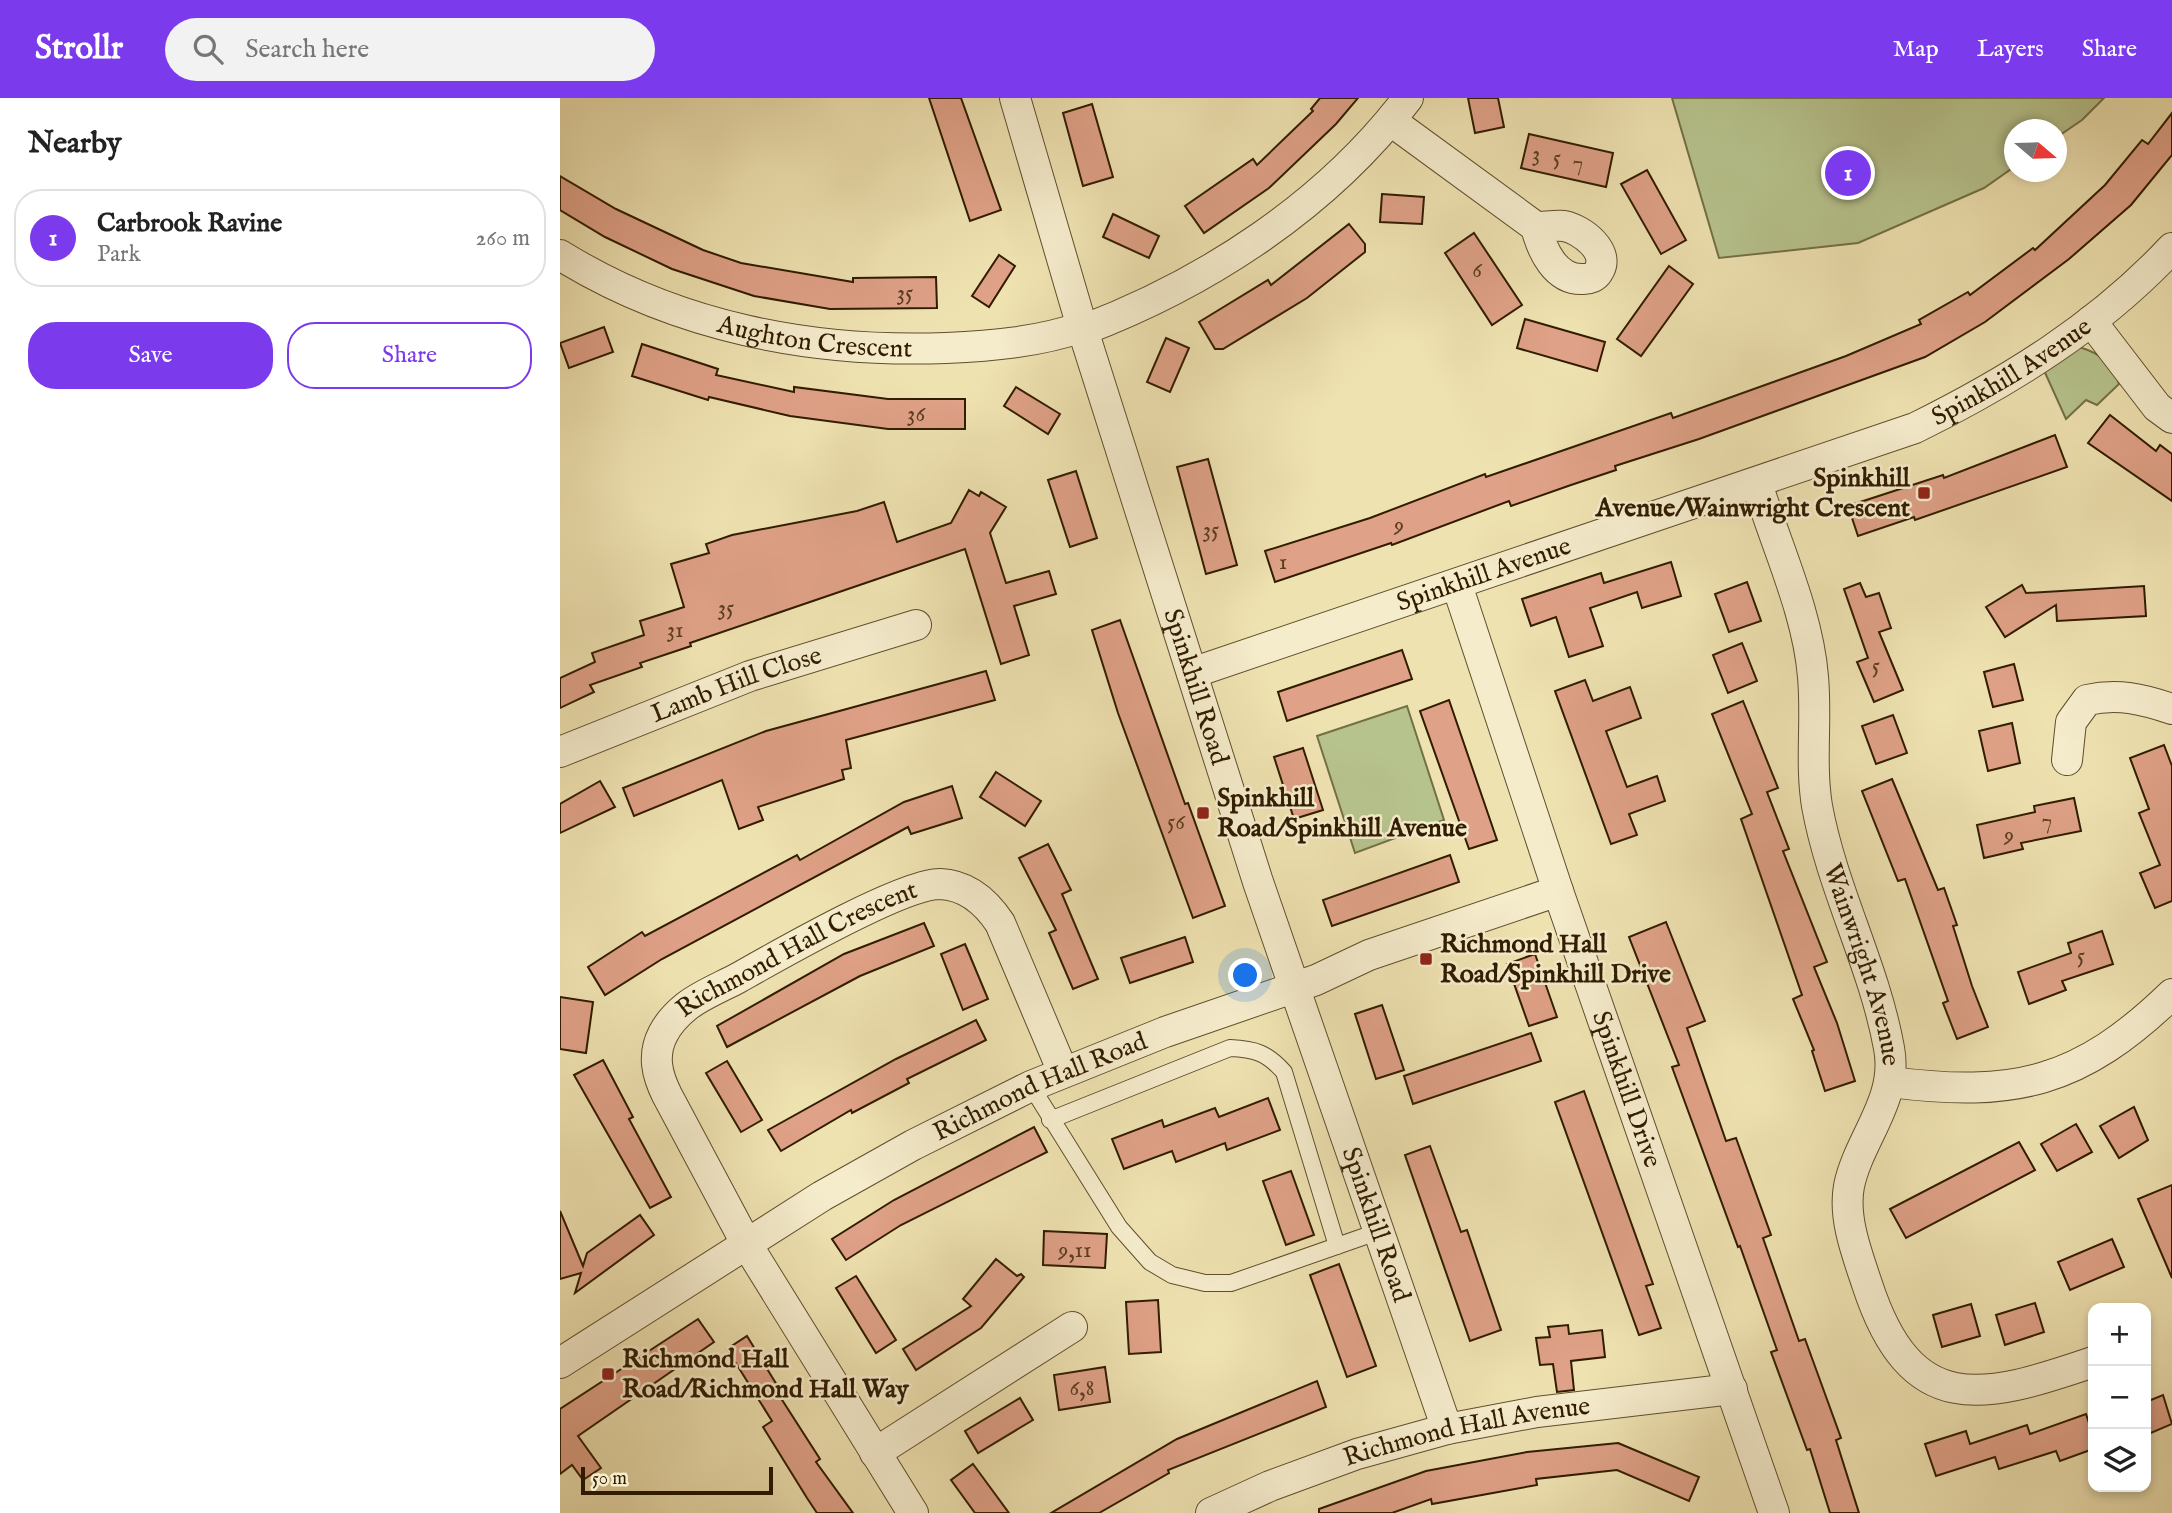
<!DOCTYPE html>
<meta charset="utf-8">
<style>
:root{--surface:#fff;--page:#f2f2f2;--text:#222;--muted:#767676;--line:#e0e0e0;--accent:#7c3aed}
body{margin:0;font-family:"IM FELL English",serif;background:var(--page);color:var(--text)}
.controls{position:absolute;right:21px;bottom:21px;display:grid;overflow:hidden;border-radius:14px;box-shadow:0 4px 10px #0003}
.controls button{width:63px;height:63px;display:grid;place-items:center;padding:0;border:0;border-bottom:2px solid var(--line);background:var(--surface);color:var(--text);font:35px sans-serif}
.compass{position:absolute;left:1444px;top:21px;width:63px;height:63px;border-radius:50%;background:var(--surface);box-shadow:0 4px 10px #0003;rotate:109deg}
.scale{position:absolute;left:21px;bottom:18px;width:192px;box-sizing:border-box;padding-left:7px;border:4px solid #311c00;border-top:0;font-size:19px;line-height:24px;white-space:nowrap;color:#311c00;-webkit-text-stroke:5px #f5eccc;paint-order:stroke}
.you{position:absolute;left:686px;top:878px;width:24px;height:24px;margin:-18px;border:5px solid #fff;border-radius:50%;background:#1a73e8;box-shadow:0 0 0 10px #1a73e833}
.badge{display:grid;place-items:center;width:46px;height:46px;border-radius:50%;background:var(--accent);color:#fff;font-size:23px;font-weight:700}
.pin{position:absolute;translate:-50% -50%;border:4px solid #fff;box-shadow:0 2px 7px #0006}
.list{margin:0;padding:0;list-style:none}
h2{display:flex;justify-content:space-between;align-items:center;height:91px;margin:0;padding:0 28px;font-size:30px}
h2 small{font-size:23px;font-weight:400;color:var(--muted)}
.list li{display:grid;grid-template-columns:46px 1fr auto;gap:21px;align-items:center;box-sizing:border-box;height:98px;margin:0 14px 14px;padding:0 14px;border:2px solid var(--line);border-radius:28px}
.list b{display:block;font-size:26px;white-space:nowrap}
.list p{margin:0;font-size:23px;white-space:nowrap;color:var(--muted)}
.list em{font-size:23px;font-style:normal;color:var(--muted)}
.actions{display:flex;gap:14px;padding:21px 28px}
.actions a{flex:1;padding:16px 0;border:2px solid var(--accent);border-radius:28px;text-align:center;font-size:24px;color:var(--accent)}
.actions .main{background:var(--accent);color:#fff}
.icon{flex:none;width:38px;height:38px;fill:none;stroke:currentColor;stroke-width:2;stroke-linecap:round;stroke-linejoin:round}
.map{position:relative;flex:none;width:1612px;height:1415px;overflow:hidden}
header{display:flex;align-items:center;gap:42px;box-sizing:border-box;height:98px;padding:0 35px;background:var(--accent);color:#fff}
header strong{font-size:33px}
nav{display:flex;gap:38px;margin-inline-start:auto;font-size:24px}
.search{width:490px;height:63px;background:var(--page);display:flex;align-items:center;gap:18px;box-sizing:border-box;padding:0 24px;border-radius:38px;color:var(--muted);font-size:26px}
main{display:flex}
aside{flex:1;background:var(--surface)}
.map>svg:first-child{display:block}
</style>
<header>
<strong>Strollr</strong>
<div class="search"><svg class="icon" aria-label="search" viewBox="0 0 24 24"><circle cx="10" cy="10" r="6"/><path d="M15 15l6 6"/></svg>Search here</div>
<nav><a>Map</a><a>Layers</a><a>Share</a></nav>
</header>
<main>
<aside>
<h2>Nearby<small></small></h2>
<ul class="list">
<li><span class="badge">1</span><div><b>Carbrook Ravine</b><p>Park</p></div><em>260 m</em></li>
</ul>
<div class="actions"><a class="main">Save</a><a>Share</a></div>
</aside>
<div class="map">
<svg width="1612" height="1415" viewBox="0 0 1612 1415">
<rect width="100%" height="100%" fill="#efe2b1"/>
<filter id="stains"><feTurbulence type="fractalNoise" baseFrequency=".00286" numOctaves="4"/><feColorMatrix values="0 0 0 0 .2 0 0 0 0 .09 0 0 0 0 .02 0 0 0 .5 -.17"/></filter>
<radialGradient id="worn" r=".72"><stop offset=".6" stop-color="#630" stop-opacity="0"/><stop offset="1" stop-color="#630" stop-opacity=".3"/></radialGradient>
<g fill="#b7c38d" stroke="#747046" stroke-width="2">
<path d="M 1112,0 L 1544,0 L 1522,22 L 1497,39 L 1496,32 L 1454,32 L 1454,69 L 1424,90 L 1298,145 L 1159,160 Z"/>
<path d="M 1519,249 C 1539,255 1554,265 1559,286 L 1537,307 L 1526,302 L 1506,321 L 1482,268 Z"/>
<path d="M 847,608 L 884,722 L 795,755 L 757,638 Z"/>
</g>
<g fill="#dfa187" stroke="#311c00" stroke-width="2">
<path d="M 369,0 L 401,0 L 441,112 L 410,123 Z"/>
<path d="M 760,0 L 798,0 L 776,26 L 709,90 L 644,135 L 625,108 L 693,61 L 697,67 L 753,13 L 751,11 Z"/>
<path d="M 908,0 L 938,0 L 944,29 L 915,35 Z"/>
<path d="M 532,6 L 553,79 L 523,88 L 503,15 Z"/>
<path d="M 1612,15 L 1612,57 L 1571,107 L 1509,161 L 1425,224 L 1365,259 L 1139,341 L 1055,368 L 1056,372 L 1011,387 L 951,408 L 949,403 L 832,447 L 831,445 L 715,484 L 705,453 L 810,420 L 925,376 L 926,379 L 1111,315 L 1113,320 L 1286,258 L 1361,226 L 1359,222 L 1408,194 L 1410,197 L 1473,150 L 1475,152 L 1545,87 L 1582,42 L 1588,46 Z"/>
<path d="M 969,36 L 1053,55 L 1046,89 L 961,70 Z"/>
<path d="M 1087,72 L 1126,142 L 1101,156 L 1061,86 Z"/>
<path d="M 0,78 L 56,111 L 143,152 L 181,165 L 293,184 L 293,180 L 376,179 L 377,210 L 270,211 L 194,198 L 112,171 L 45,139 L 0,112 Z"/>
<path d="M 822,96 L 864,99 L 862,126 L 820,124 Z"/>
<path d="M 553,116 L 599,138 L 589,160 L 543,139 Z"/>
<path d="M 789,126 L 805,146 L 805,154 L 747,200 L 663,251 L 655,251 L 639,224 L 708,182 L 711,187 Z"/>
<path d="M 914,135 L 962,207 L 932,227 L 885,155 Z"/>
<path d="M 439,157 L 455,168 L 429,209 L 412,198 Z"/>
<path d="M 1109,168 L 1133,186 L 1081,258 L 1057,241 Z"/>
<path d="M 965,221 L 1045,244 L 1037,273 L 957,250 Z"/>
<path d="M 44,229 L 53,254 L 9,270 L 0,245 Z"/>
<path d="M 606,240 L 629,250 L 610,294 L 587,284 Z"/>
<path d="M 82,246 L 158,271 L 156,277 L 234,294 L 234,289 L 328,301 L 405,301 L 405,331 L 328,331 L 230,318 L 149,299 L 148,302 L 72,278 Z"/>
<path d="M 456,289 L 500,316 L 488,336 L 444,308 Z"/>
<path d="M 1550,317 L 1596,353 L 1600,347 L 1612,356 L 1612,403 L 1528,345 Z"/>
<path d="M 1495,337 L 1507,369 L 1355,422 L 1354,419 L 1298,438 L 1288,408 L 1383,377 L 1384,380 Z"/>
<path d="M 648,361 L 677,467 L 646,476 L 617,369 Z"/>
<path d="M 516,373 L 537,440 L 510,449 L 488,382 Z"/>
<path d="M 409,392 L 419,398 L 421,394 L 446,409 L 430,435 L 446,485 L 489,473 L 496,496 L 454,508 L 469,557 L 441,566 L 405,451 L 130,545 L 131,548 L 80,565 L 82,569 L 30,587 L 34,594 L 0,610 L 0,580 L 35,564 L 32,555 L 84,537 L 80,523 L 124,509 L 111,466 L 149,455 L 146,446 L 172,437 L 297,413 L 324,404 L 337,444 L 391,425 Z"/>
<path d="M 1111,464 L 1121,498 L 1082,510 L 1077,494 L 1030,510 L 1043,548 L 1009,559 L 996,519 L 971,528 L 962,501 L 1041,475 L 1044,485 Z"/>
<path d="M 1187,484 L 1201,523 L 1169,534 L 1155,496 Z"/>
<path d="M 1300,485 L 1306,499 L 1319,495 L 1331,530 L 1319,534 L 1343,592 L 1314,604 L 1297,564 L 1308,560 L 1284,491 Z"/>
<path d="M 1462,487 L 1466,495 L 1584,488 L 1586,518 L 1497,523 L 1496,507 L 1445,539 L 1426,509 Z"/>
<path d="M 560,522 L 625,706 L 628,705 L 665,808 L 633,820 L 558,615 L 532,532 Z"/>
<path d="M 1182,545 L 1197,583 L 1168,595 L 1153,557 Z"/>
<path d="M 842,552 L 852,581 L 727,623 L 718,594 Z"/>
<path d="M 1454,566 L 1463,602 L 1433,609 L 1424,574 Z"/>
<path d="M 426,573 L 435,602 L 286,642 L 291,670 L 282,672 L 284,681 L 198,709 L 203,722 L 179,731 L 162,682 L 74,718 L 63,690 L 206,633 Z"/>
<path d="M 1025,582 L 1033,603 L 1070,589 L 1081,620 L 1046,633 L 1067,689 L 1097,678 L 1105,703 L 1069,716 L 1077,737 L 1051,746 L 995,593 Z"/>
<path d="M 889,602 L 937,742 L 909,751 L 860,613 Z"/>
<path d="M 1183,603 L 1218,690 L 1207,694 L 1229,751 L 1223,753 L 1267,864 L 1254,869 L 1277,925 L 1295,983 L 1265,993 L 1252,953 L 1254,952 L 1233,901 L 1242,897 L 1181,721 L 1192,716 L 1152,616 Z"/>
<path d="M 1333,617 L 1347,655 L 1316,666 L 1302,628 Z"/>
<path d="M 1452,625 L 1460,665 L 1428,673 L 1419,633 Z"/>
<path d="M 1604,647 L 1612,668 L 1612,803 L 1595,810 L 1580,775 L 1600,767 L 1579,715 L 1589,711 L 1570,660 Z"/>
<path d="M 743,650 L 763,712 L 734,721 L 714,659 Z"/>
<path d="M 436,674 L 481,703 L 465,728 L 420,699 Z"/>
<path d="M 1332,681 L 1378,792 L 1384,790 L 1397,827 L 1393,828 L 1412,888 L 1428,929 L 1397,941 L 1383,905 L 1388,903 L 1345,781 L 1338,783 L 1302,693 Z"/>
<path d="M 40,683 L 55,709 L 0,735 L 0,706 Z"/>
<path d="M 392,688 L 402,720 L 351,736 L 348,729 L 102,861 L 45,897 L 28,869 L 82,834 L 85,838 L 237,757 L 240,762 L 344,704 Z"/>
<path d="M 1514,700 L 1521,733 L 1461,745 L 1463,751 L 1424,760 L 1417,727 L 1475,714 L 1474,708 Z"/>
<path d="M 488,746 L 511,792 L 502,796 L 538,881 L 513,891 L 489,835 L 496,832 L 459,760 Z"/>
<path d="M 890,757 L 899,784 L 772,828 L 763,802 Z"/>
<path d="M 1106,824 L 1145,923 L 1127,930 L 1166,1043 L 1176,1040 L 1211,1137 L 1203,1140 L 1239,1243 L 1245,1241 L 1281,1340 L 1276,1342 L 1299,1415 L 1270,1415 L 1250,1351 L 1247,1352 L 1211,1254 L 1217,1252 L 1180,1148 L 1178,1149 L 1112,969 L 1119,967 L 1069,839 Z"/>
<path d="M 364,825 L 374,848 L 300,878 L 167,949 L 157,928 L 284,856 Z"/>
<path d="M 1542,833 L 1553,866 L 1502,883 L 1506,892 L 1469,906 L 1458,874 L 1511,855 L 1508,845 Z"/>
<path d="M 625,839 L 633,864 L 570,885 L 561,860 Z"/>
<path d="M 405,846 L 428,901 L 403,912 L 381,856 Z"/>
<path d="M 975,856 L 997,919 L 969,928 L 947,866 Z"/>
<path d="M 0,899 L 33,904 L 26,955 L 0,951 Z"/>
<path d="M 822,907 L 844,972 L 816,981 L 795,916 Z"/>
<path d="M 416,922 L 426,942 L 347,981 L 349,985 L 292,1015 L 291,1012 L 221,1053 L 208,1032 L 336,961 Z"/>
<path d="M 971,935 L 981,963 L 853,1006 L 844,978 Z"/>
<path d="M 43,962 L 73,1019 L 69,1021 L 111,1099 L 90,1110 L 14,977 Z"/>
<path d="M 167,963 L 202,1022 L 181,1034 L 146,975 Z"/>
<path d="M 1024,993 L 1093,1186 L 1086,1188 L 1101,1230 L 1079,1237 L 995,1004 Z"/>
<path d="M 708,1000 L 720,1032 L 667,1052 L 665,1045 L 616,1064 L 612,1053 L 564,1071 L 552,1041 L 602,1022 L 604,1029 L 655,1010 L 659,1019 Z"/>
<path d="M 1574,1009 L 1588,1042 L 1559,1060 L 1540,1028 Z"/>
<path d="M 1516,1026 L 1532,1054 L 1497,1073 L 1481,1046 Z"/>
<path d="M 474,1029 L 487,1054 L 341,1127 L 286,1162 L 272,1141 L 334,1102 Z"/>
<path d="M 1459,1044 L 1475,1072 L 1346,1140 L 1330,1111 Z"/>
<path d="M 870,1048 L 901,1134 L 907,1132 L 941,1232 L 910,1243 L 845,1057 Z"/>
<path d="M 731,1073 L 754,1137 L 726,1147 L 703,1083 Z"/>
<path d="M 1612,1087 L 1612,1180 L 1578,1101 Z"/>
<path d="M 0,1113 L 23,1168 L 27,1155 L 80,1117 L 94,1137 L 15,1195 L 21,1175 L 0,1181 Z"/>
<path d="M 484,1133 L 547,1136 L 545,1170 L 483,1167 Z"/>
<path d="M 1552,1141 L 1564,1169 L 1510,1192 L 1498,1164 Z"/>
<path d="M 436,1161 L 457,1178 L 461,1176 L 464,1179 L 421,1230 L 356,1272 L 343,1251 L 411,1208 L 403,1201 Z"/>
<path d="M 779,1166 L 816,1268 L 787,1279 L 750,1177 Z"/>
<path d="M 296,1178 L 336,1242 L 316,1255 L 276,1190 Z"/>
<path d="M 598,1202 L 601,1254 L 569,1256 L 566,1204 Z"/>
<path d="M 1475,1205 L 1484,1234 L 1445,1247 L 1436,1217 Z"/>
<path d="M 1411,1206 L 1420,1238 L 1382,1249 L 1373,1217 Z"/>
<path d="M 138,1221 L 154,1244 L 18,1338 L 41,1370 L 23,1382 L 12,1367 L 0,1376 L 0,1311 Z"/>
<path d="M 1008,1227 L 1009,1236 L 1042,1232 L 1045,1259 L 1011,1263 L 1014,1292 L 997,1294 L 993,1266 L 980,1267 L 976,1240 L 990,1239 L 988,1229 Z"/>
<path d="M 187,1238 L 220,1292 L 217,1294 L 260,1361 L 256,1364 L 293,1415 L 257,1415 L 247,1400 L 203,1329 L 212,1323 L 167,1251 Z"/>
<path d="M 545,1269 L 550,1304 L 499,1312 L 494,1277 Z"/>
<path d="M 757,1283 L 766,1309 L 608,1372 L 609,1375 L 539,1415 L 491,1415 L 617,1341 Z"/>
<path d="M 1603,1297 L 1612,1326 L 1586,1337 L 1586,1304 Z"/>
<path d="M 460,1300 L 473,1322 L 418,1355 L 405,1333 Z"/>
<path d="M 1526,1316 L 1533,1337 L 1533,1351 L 1500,1363 L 1496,1353 L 1439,1371 L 1435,1359 L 1376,1378 L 1365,1346 L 1406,1333 L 1410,1346 L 1467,1327 L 1470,1336 Z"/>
<path d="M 1058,1345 L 1139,1379 L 1129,1403 L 1057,1372 L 976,1381 L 977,1387 L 872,1406 L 871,1401 L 832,1415 L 759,1415 L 759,1411 L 866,1373 L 967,1354 Z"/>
<path d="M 413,1366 L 449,1415 L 415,1415 L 391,1382 Z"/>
</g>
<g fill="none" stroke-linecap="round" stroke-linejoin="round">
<defs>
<g id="service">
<path d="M 471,988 L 559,1129 L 590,1164 L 612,1177 L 645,1185 L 671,1185 L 817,1134"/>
<path d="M 490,1022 L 670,950 C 695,951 707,955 724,974 L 777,1148"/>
</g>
<g id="minor">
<path id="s1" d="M 455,0 L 522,229 L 698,784 L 887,1331"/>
<path d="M 831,23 L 976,129 C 985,129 995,127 1004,128 C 1021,131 1052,154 1038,174 C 1035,179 1029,181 1024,181 C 996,183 982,153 976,129"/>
<path id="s2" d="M 0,157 C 116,229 251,255 386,250 C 431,248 479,244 522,229"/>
<path d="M 1531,223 L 1597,309 L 1612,320"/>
<path d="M 523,232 C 647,185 767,107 848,0"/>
<path id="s3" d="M 1197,385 C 1216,448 1248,514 1253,579 C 1257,622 1250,665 1257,708 C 1272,791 1314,867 1329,950 C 1339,1002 1299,1040 1289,1088 C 1283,1120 1297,1156 1307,1186 C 1351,1321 1422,1302 1533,1264"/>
<path id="s4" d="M 897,487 L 998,793 L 1214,1415"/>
<path id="s5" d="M 632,575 L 1355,330 C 1450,283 1539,228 1612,150"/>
<path id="s6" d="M 0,654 L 190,578 L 356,527"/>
<path d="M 1507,662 L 1511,624 L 1527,602 C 1558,595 1582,601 1612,611"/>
<path d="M 1330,984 C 1455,1000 1520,985 1612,896"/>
<path id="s7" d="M 0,1265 L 262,1098 L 353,1047 L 471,988 L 605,934 L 756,882 L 809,857 L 998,793"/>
<path d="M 315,1355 L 512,1229"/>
<path id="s8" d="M 353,1415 L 186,1145 L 107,997 C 97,977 92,957 103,936 C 108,926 117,916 127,908 C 141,897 161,889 178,880 C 217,858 342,786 380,786 C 407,787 426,804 440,825 L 503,974"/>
<path id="s9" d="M 651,1415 L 710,1388 L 797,1356 L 887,1331 L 977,1314 L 1172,1291"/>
</g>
</defs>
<use href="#service" stroke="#604e2c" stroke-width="18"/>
<use href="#minor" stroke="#604e2c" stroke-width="32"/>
<use href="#service" stroke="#f5eccc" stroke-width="16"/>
<use href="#minor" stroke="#f5eccc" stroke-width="30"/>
</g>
<g fill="#8f2418" stroke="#f5eccc" stroke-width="2.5">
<rect x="1357" y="388" width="14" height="14" rx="3.5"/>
<rect x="636" y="708" width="14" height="14" rx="3.5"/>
<rect x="859" y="854" width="14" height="14" rx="3.5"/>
<rect x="41" y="1269" width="14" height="14" rx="3.5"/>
</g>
<g text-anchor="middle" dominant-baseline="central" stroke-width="5" stroke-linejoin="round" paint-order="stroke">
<g font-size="23" fill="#5c3d22">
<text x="976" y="56">3</text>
<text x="997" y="60">5</text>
<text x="1018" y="65">7</text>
<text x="917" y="172">6</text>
<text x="345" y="195">35</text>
<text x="356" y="316">36</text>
<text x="839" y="427">9</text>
<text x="651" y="432">35</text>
<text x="723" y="464">1</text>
<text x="166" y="510">35</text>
<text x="115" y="532">31</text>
<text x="1316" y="568">5</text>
<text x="1487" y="723">7</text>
<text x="616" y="724">56</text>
<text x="1449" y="737">9</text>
<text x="1521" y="858">5</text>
<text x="515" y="1152">9,11</text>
<text x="522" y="1290">6,8</text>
</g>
<g font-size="26" fill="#311c00" stroke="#f5eccc">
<text stroke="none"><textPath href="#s2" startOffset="271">Aughton Crescent</textPath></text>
<text stroke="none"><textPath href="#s5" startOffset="875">Spinkhill Avenue</textPath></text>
<text stroke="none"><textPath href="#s5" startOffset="308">Spinkhill Avenue</textPath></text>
<text stroke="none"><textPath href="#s6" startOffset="189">Lamb Hill Close</textPath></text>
<text stroke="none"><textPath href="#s1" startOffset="616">Spinkhill Road</textPath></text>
<text stroke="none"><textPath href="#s8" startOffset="710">Richmond Hall Crescent</textPath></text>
<text stroke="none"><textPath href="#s3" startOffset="497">Wainwright Avenue</textPath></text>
<text stroke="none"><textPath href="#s7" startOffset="555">Richmond Hall Road</textPath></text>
<text stroke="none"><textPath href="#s4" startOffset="532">Spinkhill Drive</textPath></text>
<text stroke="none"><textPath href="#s1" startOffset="1183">Spinkhill Road</textPath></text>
<text stroke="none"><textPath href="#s9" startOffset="270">Richmond Hall Avenue</textPath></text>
</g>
<g font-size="26" font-weight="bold" fill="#311c00" stroke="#f5eccc" text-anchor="start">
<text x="1350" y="380" text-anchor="end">Spinkhill<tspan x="1350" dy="30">Avenue/Wainwright Crescent</tspan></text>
<text x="657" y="700">Spinkhill<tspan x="657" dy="30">Road/Spinkhill Avenue</tspan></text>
<text x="880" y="846">Richmond Hall<tspan x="880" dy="30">Road/Spinkhill Drive</tspan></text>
<text x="62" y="1261">Richmond Hall<tspan x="62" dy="30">Road/Richmond Hall Way</tspan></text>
</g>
</g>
<rect width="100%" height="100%" filter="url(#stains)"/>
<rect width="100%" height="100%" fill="url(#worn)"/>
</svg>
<div class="controls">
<button>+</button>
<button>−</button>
<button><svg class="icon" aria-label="layers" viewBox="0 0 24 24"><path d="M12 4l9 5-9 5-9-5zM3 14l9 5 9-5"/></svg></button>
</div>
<svg class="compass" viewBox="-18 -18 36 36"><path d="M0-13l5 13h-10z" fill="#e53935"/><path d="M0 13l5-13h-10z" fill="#767676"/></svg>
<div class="scale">50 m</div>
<div class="you"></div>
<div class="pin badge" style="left:1288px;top:75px">1</div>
</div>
</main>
